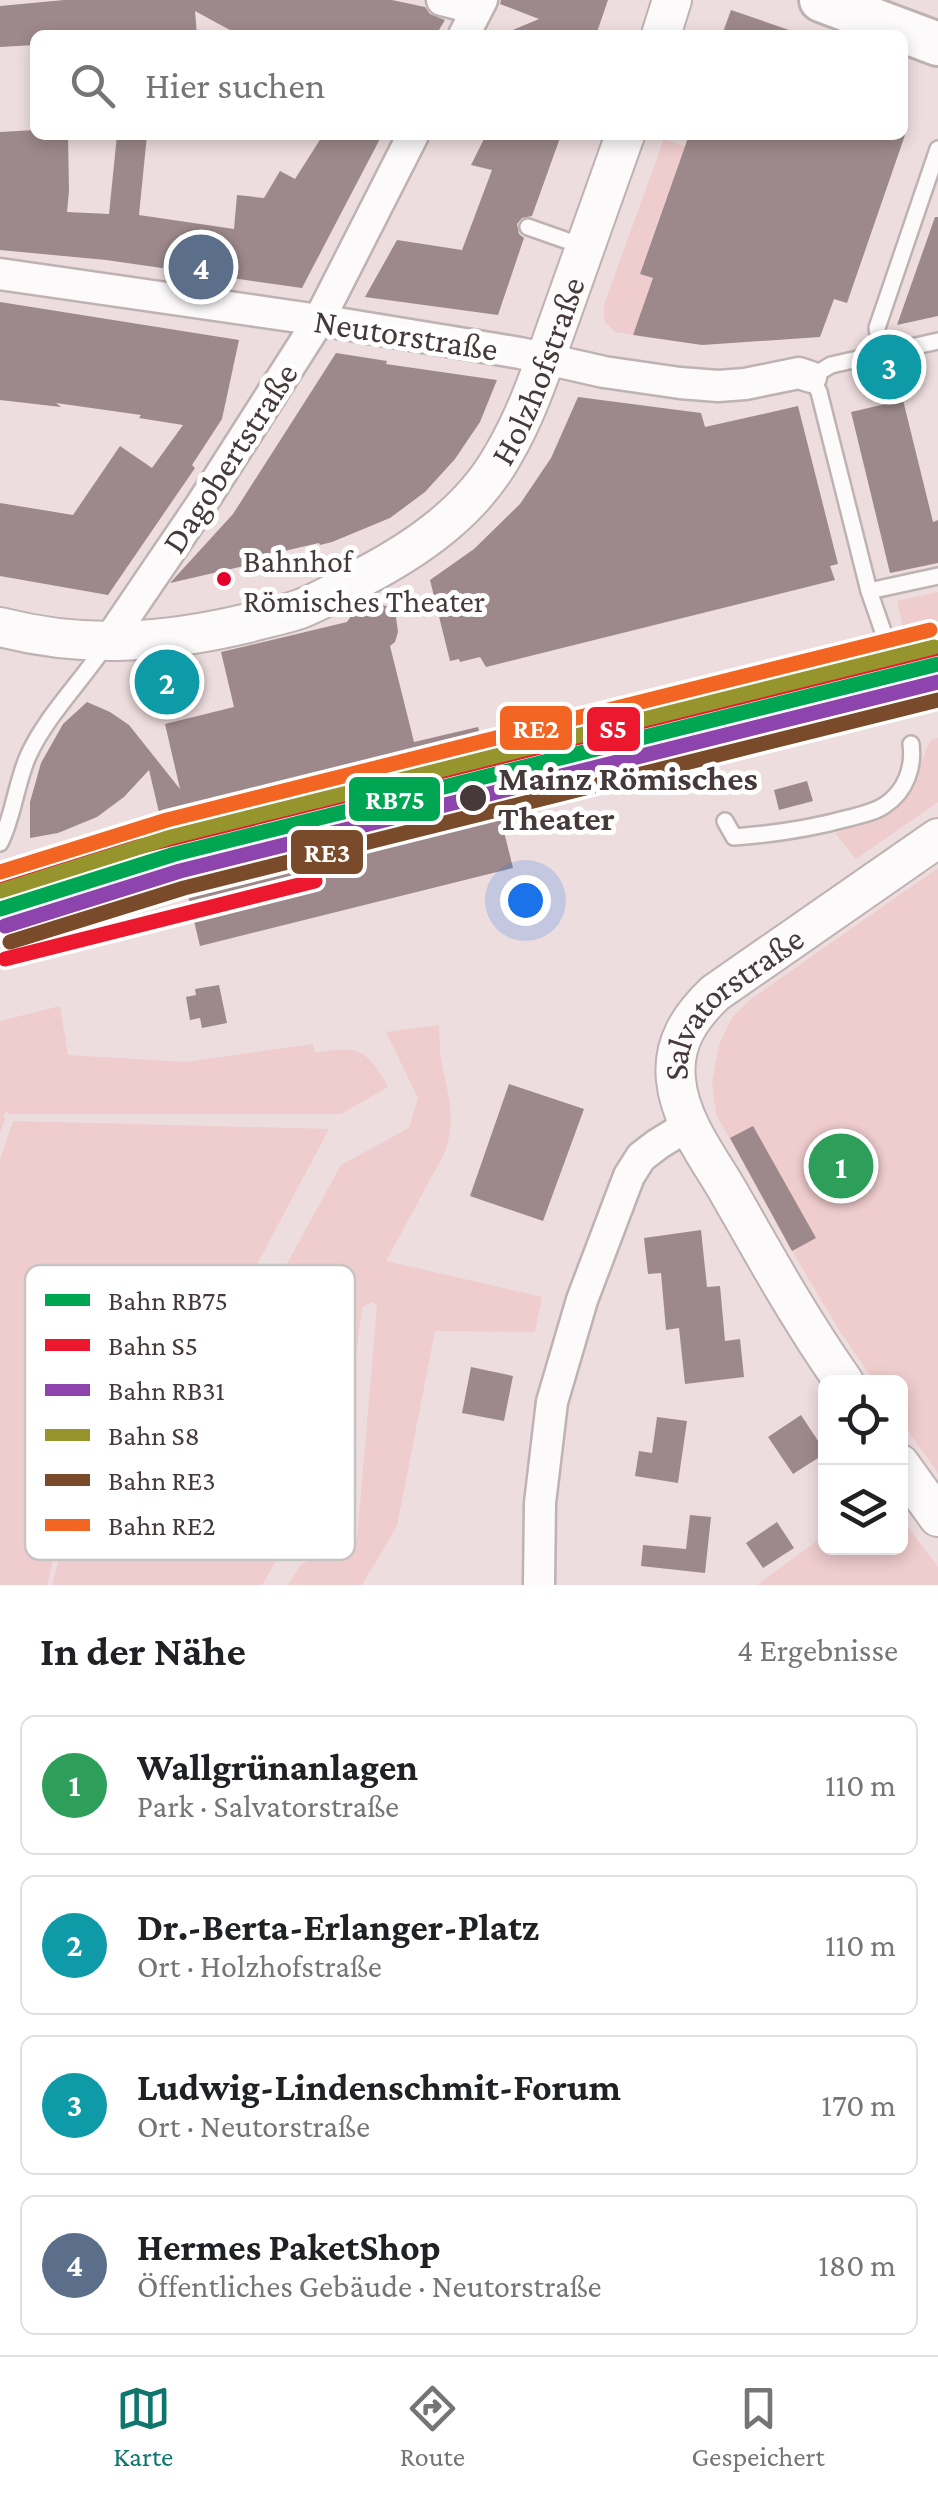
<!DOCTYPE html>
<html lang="de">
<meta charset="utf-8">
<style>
:root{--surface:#fff;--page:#f2f2f2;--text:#202124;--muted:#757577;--line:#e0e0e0;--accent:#0f766e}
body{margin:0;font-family:"Crimson Pro",serif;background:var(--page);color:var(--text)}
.controls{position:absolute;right:30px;bottom:30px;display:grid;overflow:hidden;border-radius:15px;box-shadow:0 5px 15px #0003}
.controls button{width:90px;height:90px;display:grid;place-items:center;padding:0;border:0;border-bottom:2px solid var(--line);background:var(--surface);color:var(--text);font:50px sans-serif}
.you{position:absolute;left:525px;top:900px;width:35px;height:35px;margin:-25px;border:8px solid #fff;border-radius:50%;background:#1a73e8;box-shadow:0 0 0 15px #1a73e833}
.badge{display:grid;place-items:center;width:65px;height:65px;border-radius:50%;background:var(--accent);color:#fff;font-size:32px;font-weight:700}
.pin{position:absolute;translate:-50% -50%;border:5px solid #fff;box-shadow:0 2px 10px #0006}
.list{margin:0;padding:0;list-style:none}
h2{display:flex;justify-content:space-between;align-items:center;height:130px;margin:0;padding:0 40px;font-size:42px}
h2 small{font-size:32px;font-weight:400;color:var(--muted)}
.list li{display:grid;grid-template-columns:65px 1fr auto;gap:30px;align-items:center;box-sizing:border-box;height:140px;margin:0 20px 20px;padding:0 20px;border:2px solid var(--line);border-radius:15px}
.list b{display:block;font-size:38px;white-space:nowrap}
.list p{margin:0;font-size:32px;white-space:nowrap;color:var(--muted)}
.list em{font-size:32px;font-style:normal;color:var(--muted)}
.icon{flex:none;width:55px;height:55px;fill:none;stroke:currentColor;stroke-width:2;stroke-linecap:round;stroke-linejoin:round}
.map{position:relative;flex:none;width:938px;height:1585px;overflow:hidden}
.search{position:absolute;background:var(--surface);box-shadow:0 5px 15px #0003;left:30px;right:30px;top:30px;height:110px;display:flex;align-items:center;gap:25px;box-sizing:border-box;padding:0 35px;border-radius:15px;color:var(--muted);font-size:38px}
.sheet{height:770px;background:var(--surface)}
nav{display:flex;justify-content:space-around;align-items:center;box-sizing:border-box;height:140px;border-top:2px solid var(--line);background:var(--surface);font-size:28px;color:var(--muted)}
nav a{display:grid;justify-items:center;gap:5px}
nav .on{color:var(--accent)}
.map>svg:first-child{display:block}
</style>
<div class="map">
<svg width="938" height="1585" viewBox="0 0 938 1585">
<rect width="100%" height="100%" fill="#eeddde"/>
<g fill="#efcccd">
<path d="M 664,139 L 685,146 L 640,273 L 653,278 L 633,335 L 615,332 L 604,320 L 604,305 Z"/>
<path d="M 938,592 L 938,628 L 904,631 L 897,601 Z"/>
<path d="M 938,738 L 938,802 L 856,859 L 835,833 C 851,827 872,823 887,814 C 914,800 918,764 931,740 Z"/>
<path d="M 938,868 L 938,1473 L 901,1421 L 900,1382 L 875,1382 L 841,1333 L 792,1251 L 716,1114 L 712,1081 L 720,1042 L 732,1018 L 751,999 Z"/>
<path d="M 60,1006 L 68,1055 L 186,1062 L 313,1044 L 315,1053 C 359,1045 367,1049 388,1087 L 341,1114 L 9,1114 L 7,1111 L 3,1115 L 5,1119 L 0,1133 L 0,1021 Z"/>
<path d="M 439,1025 C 440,1038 439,1053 442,1065 C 449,1099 456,1117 445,1152 L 386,1261 L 542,1297 L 535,1332 L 435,1331 L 397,1526 L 362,1585 L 288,1585 L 301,1565 L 346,1538 L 357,1539 L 377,1306 L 372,1302 L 362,1307 L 339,1502 L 284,1529 L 281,1553 L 262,1585 L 52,1585 L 96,1427 L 189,1443 L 341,1165 L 409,1128 L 418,1098 L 386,1032 Z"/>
<path d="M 13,1121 L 329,1129 L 171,1426 L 90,1410 L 47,1585 L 0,1585 L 0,1160 Z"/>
<path d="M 901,1518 L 938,1567 L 938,1585 L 757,1585 L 825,1535 L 826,1548 L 900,1548 Z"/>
</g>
<g fill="#9d898b">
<path d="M 64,0 L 392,0 L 425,7 L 430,14 L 445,20 L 436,35 L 239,35 L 195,11 L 197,35 L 35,35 L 35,45 L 0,47 L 0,6 Z"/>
<path d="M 501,0 L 608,0 L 596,35 L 501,35 L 539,19 L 500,4 Z"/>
<path d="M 731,10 L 795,32 L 794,35 L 722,35 Z"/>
<path d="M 35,130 L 35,135 L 68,135 L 69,191 L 67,212 L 109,214 L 117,135 L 147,135 L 139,215 L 234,229 L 237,195 L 264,198 L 280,171 L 295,179 L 323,135 L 382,135 L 302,288 L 106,260 L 0,250 L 0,132 Z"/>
<path d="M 486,135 L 561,135 L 532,216 L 522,218 L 517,224 L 519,234 L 524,238 L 498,315 L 365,297 L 397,240 L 462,250 L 492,170 L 471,165 Z"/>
<path d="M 689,135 L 905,135 L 847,303 L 834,299 L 820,337 L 702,345 L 633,335 L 653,278 L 640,274 Z"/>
<path d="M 935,217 L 938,217 L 938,316 L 897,325 Z"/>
<path d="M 0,302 L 239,340 L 222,419 L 192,465 L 195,468 L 108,595 L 0,576 L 0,503 L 73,515 L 120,446 L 152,468 L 183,425 L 139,418 L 141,415 L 56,403 L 61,407 L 0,400 Z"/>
<path d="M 336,353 L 387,361 L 386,364 L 497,380 L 480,422 L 455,459 L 425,492 L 390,518 L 332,542 L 320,545 L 319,543 L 258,557 L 262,562 L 170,583 L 233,514 Z"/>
<path d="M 578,397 L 701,413 L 705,427 L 798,406 L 838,564 L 830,566 L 835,580 L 486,667 L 480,657 L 460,662 L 459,659 L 450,661 L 430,580 L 474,549 L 520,504 L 551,458 Z"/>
<path d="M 903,400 L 933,522 L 938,520 L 938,563 L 890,573 L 851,412 Z"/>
<path d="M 380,604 L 388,607 L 396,617 L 398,632 L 395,642 L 390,646 L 414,742 L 478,727 L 513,868 L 200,946 L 187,892 L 176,895 L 167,864 L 171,863 L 149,770 L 124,797 L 97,817 L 58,833 L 30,838 L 30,802 L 41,763 L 63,724 L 87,702 L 110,712 L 129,725 L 180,789 L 165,724 L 234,707 L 221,652 L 347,622 L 355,610 L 366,605 Z"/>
<path d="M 807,781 L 813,801 L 779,810 L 774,790 Z"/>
<path d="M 219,985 L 227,1023 L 202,1028 L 200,1018 L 190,1020 L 186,997 L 196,995 L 195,989 Z"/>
<path d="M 509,1084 L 584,1109 L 543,1221 L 470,1196 Z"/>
<path d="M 753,1126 L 816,1238 L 792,1251 L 730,1138 Z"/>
<path d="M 701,1230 L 707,1287 L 720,1286 L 725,1341 L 740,1339 L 744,1377 L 685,1384 L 679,1328 L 666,1330 L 661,1273 L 648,1274 L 644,1238 Z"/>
<path d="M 471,1367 L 513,1376 L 504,1421 L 462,1413 Z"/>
<path d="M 801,1415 L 826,1453 L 793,1474 L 768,1437 Z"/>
<path d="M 657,1417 L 687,1421 L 678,1483 L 635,1476 L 639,1451 L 652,1453 Z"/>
<path d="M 690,1515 L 711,1517 L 705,1573 L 641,1566 L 643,1545 L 686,1549 Z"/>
<path d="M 777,1522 L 794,1548 L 763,1568 L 746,1543 Z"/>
</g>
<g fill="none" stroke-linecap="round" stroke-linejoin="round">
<defs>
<g id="service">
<path d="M 528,227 L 585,247"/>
<path d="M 881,353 L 877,328 L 938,149"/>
<path d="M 869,591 L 938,576"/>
<path d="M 885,637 L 869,591 L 819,392 L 811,377 L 831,365 L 938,341"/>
<path d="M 725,821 L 734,837 C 775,834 809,829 849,818 C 861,815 875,812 885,805 C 906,791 914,767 911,744"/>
<path d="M 0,843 C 14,815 16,782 29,754 C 48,714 80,683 105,646"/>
</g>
<g id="minor">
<path d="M 442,0 L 477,9"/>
<path d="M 464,35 L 482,0"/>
<path d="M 0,274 L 319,320 L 520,353 L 604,372 L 680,383 L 718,386 L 745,384 L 799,373 L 811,377"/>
<path d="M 108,642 L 201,505 L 319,320 L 413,135"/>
<path d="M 539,1585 L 540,1503 L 552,1402 L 582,1300 L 629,1176 L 641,1157 L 658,1144 L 689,1125"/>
</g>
<g id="tertiary">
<path d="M 661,35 L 672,0"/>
<path id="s1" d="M 0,627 C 84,649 165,643 248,623 C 265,618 283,615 300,609 C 321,601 341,589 361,578 C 417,549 472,511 503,455 C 529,411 544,362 561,315 C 582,255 604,195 625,135"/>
<path id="s2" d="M 844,1382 C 801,1321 765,1256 728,1191 C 708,1157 680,1121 676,1080 C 672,1043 690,1017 715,993 L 938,838"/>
<path d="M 900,1464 L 938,1517"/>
</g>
<path id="secondary" d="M 821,0 L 938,44"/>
</defs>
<use href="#service" stroke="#beb2b2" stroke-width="20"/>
<use href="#minor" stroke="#beb2b2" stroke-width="35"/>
<use href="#tertiary" stroke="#beb2b2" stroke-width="42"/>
<use href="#secondary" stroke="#beb2b2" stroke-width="48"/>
<use href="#service" stroke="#fcfafa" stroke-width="15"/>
<use href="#minor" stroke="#fcfafa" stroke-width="30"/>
<use href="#tertiary" stroke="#fcfafa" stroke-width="38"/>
<use href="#secondary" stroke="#fcfafa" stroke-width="42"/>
<defs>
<path id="rail-1" d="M 0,909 L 175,854 L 938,664"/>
<g id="rail-2">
<path d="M 0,890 L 138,847 L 938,648"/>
<path d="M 5,959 L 315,881"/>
</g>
<path id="rail-3" d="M 5,926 L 180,871 L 938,682"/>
<path id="rail-4" d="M 0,891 L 171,837 L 934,647"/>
<path id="rail-5" d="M 10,942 L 184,888 L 938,700"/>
<path id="rail-6" d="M 0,872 L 167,820 L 930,630"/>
</defs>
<use href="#rail-1" stroke="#fff" stroke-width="22"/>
<use href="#rail-2" stroke="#fff" stroke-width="22"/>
<use href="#rail-3" stroke="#fff" stroke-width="22"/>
<use href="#rail-4" stroke="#fff" stroke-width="22"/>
<use href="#rail-5" stroke="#fff" stroke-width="22"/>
<use href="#rail-6" stroke="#fff" stroke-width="22"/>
<use href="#rail-1" stroke="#00a651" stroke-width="15"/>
<use href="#rail-2" stroke="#ec192e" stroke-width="15"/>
<use href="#rail-3" stroke="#8e44ad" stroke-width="15"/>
<use href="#rail-4" stroke="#95942d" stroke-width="15"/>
<use href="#rail-5" stroke="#7a4b2a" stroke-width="15"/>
<use href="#rail-6" stroke="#f26522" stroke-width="15"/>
</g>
<circle fill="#e4002b" stroke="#fff" stroke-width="4" cx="224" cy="579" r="9"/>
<circle fill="#45393a" stroke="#fff" stroke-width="4" cx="473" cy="798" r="15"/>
<g text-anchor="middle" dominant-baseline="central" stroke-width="10" stroke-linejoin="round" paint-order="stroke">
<g font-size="32" fill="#45393a" stroke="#fff" text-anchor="start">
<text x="243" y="561">Bahnhof<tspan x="243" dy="40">Römisches Theater</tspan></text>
</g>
<g font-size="35" fill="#45393a" stroke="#fff">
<text transform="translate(406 335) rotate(9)">Neutorstraße</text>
<text stroke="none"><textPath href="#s1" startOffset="655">Holzhofstraße</textPath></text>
<text transform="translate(230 458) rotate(-57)">Dagobertstraße</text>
<text stroke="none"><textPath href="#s2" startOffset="448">Salvatorstraße</textPath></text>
</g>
<g font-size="35" font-weight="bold" fill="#45393a" stroke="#fff" text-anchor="start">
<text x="498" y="778">Mainz Römisches<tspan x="498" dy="40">Theater</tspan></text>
</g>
</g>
<rect x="25" y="1265" width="330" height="295" rx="15" fill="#fff" stroke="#c7c4c4" stroke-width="2.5"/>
<rect x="45" y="1294" width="45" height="12" fill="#00a651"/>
<rect x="45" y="1339" width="45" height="12" fill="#ec192e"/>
<rect x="45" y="1384" width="45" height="12" fill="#8e44ad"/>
<rect x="45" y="1429" width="45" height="12" fill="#95942d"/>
<rect x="45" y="1474" width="45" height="12" fill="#7a4b2a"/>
<rect x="45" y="1519" width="45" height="12" fill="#f26522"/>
<g font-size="28" fill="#45393a">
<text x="108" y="1310">Bahn RB75</text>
<text x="108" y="1355">Bahn S5</text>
<text x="108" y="1400">Bahn RB31</text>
<text x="108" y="1445">Bahn S8</text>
<text x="108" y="1490">Bahn RE3</text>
<text x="108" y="1535">Bahn RE2</text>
</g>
<g stroke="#fff" stroke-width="4">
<rect x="498" y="704" width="76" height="48" rx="10" fill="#f26522"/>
<rect x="585" y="705" width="57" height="48" rx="10" fill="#ec192e"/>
<rect x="347" y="775" width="95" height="48" rx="10" fill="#00a651"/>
<rect x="289" y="828" width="76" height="48" rx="10" fill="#7a4b2a"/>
</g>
<g font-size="28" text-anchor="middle" font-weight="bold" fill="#fff">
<text x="536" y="738">RE2</text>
<text x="613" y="738">S5</text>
<text x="395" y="809">RB75</text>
<text x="327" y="862">RE3</text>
</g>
</svg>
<div class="controls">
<button><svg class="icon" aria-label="locate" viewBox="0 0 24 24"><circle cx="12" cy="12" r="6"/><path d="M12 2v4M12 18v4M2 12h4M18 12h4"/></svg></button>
<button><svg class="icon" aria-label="layers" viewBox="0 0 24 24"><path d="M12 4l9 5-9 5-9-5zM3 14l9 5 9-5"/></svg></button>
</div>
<div class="you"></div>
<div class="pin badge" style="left:841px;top:1166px;background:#2e9e5b">1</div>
<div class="pin badge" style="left:167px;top:682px;background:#0f9aa8">2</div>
<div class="pin badge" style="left:889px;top:367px;background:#0f9aa8">3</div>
<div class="pin badge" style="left:201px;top:267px;background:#5c6f8a">4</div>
<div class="search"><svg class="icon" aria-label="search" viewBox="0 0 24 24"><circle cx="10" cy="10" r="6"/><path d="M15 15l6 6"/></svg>Hier suchen</div>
</div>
<section class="sheet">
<h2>In der Nähe<small>4 Ergebnisse</small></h2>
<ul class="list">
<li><span class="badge" style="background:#2e9e5b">1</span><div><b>Wallgrünanlagen</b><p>Park · Salvatorstraße</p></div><em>110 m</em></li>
<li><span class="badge" style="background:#0f9aa8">2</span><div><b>Dr.-Berta-Erlanger-Platz</b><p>Ort · Holzhofstraße</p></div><em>110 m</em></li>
<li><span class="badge" style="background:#0f9aa8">3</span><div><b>Ludwig-Lindenschmit-Forum</b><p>Ort · Neutorstraße</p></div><em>170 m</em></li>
<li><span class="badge" style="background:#5c6f8a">4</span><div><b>Hermes PaketShop</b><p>Öffentliches Gebäude · Neutorstraße</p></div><em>180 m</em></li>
</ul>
</section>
<nav>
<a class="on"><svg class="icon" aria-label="map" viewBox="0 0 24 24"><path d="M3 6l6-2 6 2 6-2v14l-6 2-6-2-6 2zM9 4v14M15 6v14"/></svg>Karte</a>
<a><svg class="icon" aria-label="directions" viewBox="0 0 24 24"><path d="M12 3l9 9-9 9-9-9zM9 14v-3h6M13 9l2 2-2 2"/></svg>Route</a>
<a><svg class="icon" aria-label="saved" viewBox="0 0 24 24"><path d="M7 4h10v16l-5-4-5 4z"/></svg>Gespeichert</a>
</nav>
